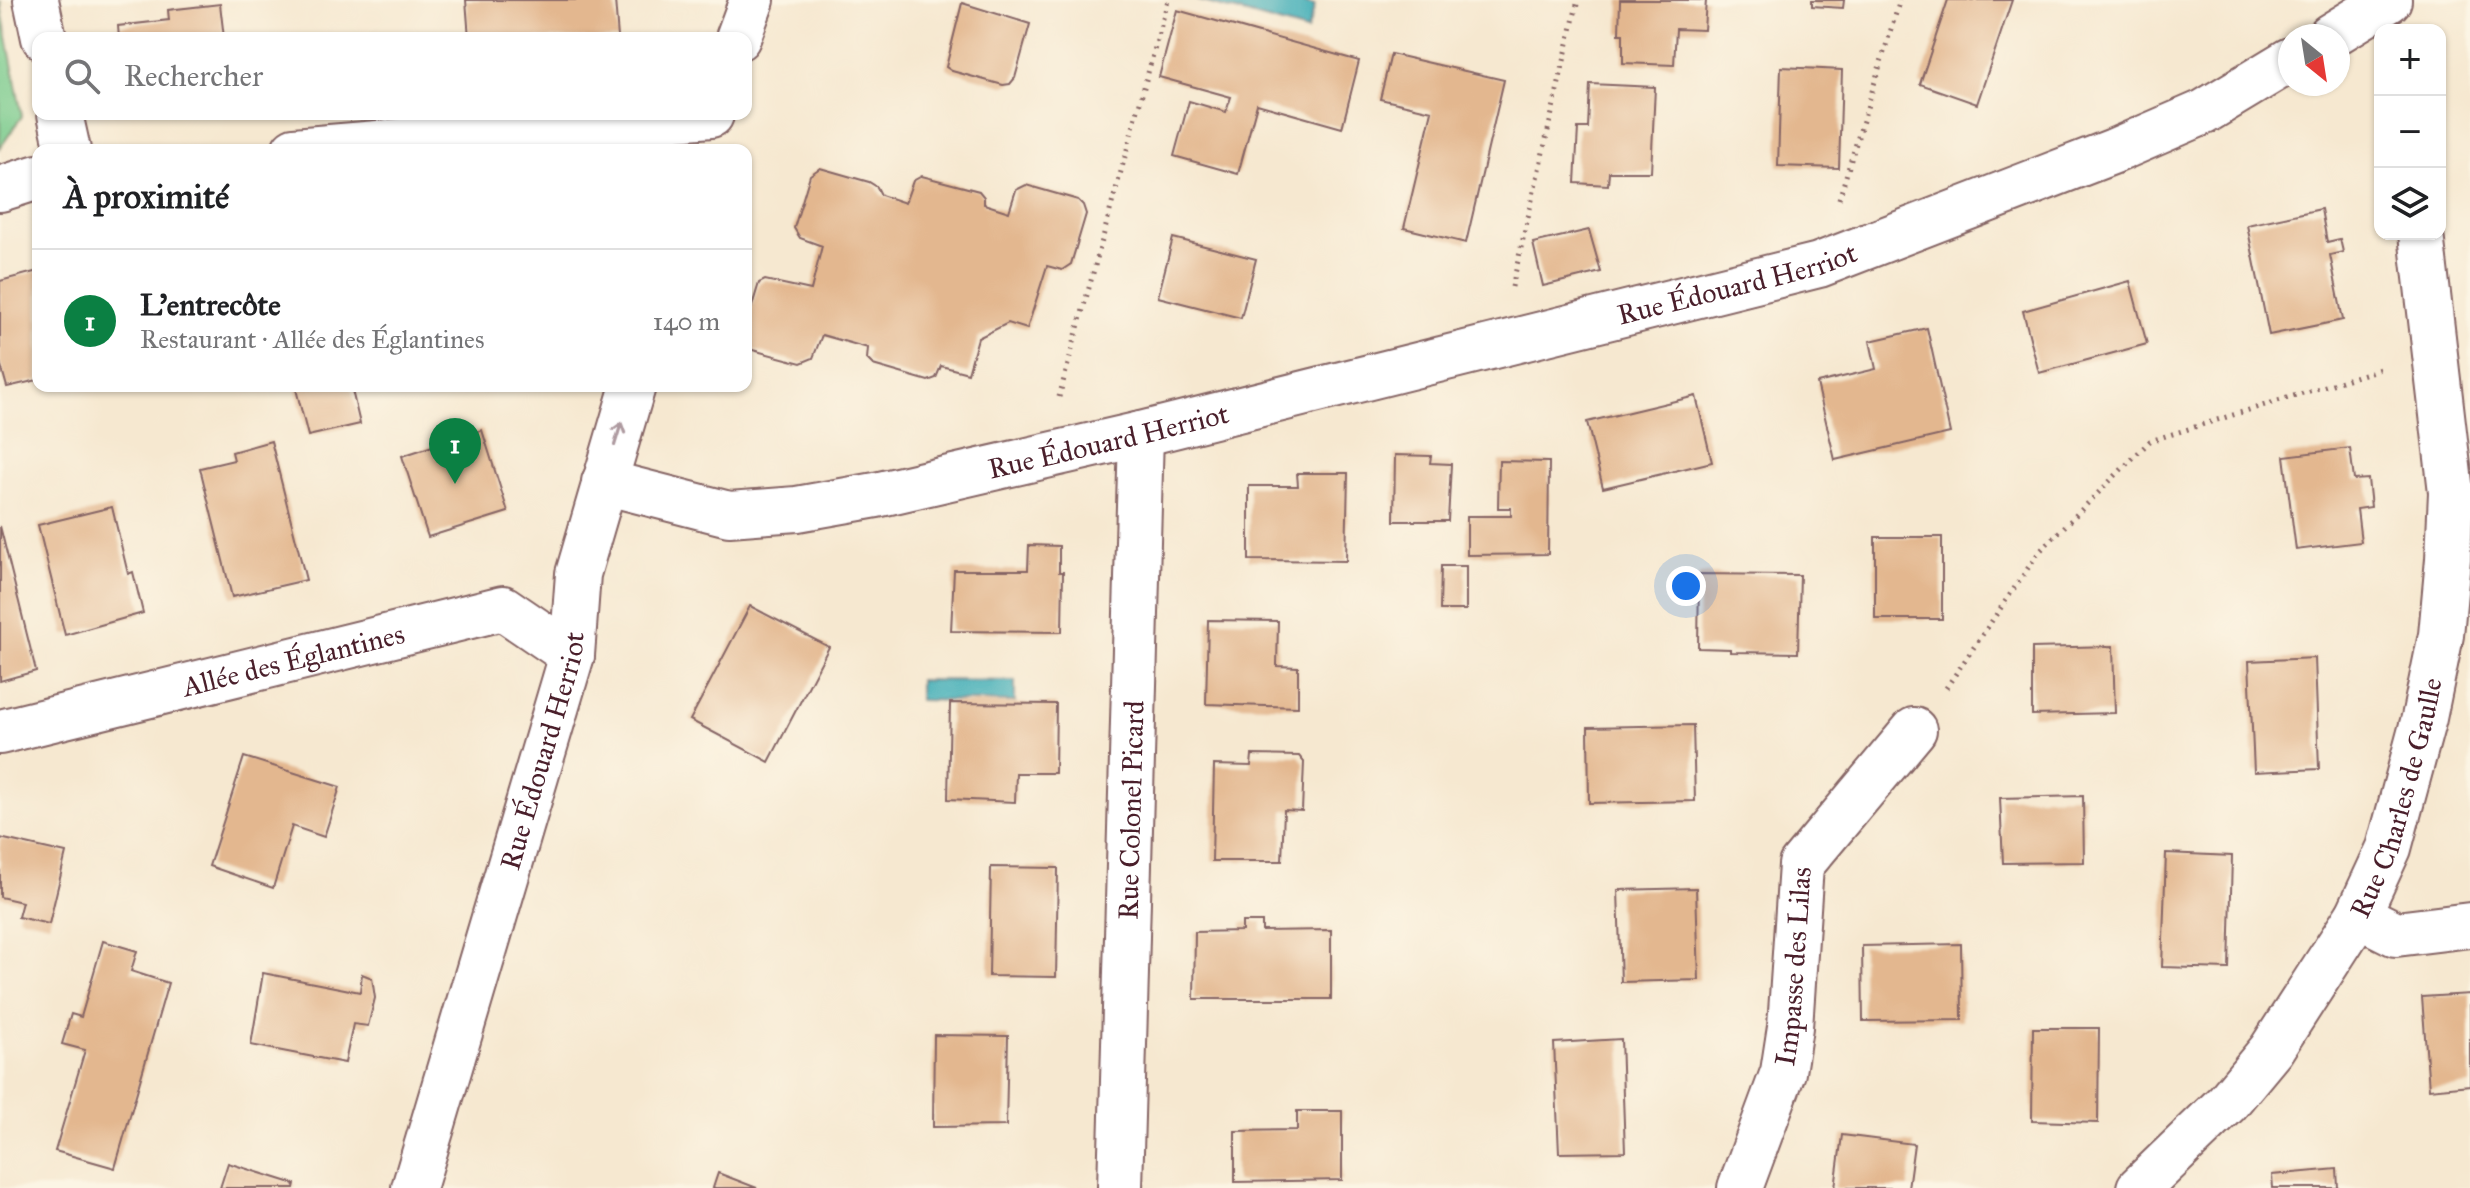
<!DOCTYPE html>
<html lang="fr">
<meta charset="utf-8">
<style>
:root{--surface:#fff;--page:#f2f2f2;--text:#202124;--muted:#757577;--line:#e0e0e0;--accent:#0b8043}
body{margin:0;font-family:"IM FELL Great Primer",serif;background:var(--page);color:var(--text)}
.controls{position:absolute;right:24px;top:24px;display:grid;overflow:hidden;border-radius:16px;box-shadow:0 2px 6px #0004}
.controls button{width:72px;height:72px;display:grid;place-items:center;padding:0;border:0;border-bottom:2px solid var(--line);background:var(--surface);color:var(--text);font:40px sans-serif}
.compass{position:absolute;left:2278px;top:24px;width:72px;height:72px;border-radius:50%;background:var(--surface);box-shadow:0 2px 6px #0004;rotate:150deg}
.you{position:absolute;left:1686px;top:586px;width:28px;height:28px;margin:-20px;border:6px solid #fff;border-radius:50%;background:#1a73e8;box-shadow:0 0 0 12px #1a73e833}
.badge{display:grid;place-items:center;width:52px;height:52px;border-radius:50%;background:var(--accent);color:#fff;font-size:26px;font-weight:700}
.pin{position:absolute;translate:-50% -66px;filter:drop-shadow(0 2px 4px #0008)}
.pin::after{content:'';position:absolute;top:42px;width:28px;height:24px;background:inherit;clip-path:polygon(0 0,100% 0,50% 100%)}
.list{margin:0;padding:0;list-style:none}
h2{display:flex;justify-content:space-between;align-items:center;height:104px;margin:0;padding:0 32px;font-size:34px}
h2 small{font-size:26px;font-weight:400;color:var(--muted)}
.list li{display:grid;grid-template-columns:52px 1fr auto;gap:24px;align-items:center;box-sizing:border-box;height:144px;padding:0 32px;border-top:2px solid var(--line)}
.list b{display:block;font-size:30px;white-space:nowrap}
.list p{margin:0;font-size:26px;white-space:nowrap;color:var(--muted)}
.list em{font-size:26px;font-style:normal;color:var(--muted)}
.icon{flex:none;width:44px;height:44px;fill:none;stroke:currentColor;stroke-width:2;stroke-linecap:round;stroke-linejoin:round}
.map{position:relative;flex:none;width:2470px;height:1188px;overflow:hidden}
.search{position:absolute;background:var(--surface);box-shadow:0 2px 6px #0004;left:32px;top:32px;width:720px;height:88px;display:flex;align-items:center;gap:20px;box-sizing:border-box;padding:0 28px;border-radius:16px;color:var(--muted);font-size:30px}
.panel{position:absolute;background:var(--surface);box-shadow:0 2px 6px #0004;left:32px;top:144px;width:720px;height:248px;border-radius:16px}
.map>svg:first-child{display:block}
</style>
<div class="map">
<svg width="2470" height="1188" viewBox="0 0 2470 1188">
<rect width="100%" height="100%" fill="#fcf5e5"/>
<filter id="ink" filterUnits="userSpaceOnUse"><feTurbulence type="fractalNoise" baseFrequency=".0125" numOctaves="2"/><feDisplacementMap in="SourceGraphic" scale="16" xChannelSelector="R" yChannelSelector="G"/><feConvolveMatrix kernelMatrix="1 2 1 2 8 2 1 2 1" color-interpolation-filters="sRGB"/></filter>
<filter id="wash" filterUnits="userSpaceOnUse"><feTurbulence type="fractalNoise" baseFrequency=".006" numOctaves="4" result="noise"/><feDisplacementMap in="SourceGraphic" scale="32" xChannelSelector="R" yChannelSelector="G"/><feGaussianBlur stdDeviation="1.8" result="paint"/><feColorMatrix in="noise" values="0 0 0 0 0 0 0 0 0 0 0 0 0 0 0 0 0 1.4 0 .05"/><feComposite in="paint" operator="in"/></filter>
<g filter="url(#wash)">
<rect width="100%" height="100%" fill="#f6e8d0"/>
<path fill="#78ca8c" stroke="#61745c" stroke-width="2" d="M 0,0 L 22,116 L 0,148 Z"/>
<g fill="#39aab5" stroke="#426470" stroke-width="2">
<path d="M 1197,0 L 1294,0 L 1315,6 L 1307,31 Z"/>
<path d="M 919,680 L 1015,681 L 1015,702 L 919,700 Z"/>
</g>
<g id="blocks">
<g fill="#e3b78f">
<path d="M 466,0 L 615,0 L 618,38 L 469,38 Z"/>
<path d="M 1620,0 L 1706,0 L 1704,30 L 1676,29 L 1674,65 L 1623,63 L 1623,34 L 1619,34 Z"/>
<path d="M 1812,0 L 1844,0 L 1843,8 L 1812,6 Z"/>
<path d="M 1948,0 L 2012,0 L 1977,104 L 1920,84 Z"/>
<path d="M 962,3 L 1030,24 L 1015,78 L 1010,84 L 1003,85 L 952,71 L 946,67 Z"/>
<path d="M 220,4 L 224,38 L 119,38 L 118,26 L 169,20 L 168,10 Z"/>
<path d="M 1177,10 L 1359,61 L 1342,128 L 1257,104 L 1238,174 L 1174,156 L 1189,101 L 1226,112 L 1231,97 L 1159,77 Z"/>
<path d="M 1391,54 L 1504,80 L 1466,243 L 1404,228 L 1432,111 L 1380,99 Z"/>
<path d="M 1781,67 L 1842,70 L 1839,168 L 1778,166 Z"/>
<path d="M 1590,84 L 1655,87 L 1651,172 L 1609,172 L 1608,185 L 1575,183 L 1578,128 L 1588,128 Z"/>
<path d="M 820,168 L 869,182 L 877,187 L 881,195 L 905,203 L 913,181 L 922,176 L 979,191 L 984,197 L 984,204 L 1009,212 L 1016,190 L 1026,185 L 1078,200 L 1083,205 L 1086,214 L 1071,264 L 1062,270 L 1047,266 L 1027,329 L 1008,323 L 978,338 L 968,373 L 941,366 L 936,378 L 928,381 L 873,365 L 867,359 L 868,348 L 822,335 L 813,358 L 801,363 L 749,349 L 746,347 L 746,326 L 759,283 L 765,280 L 811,290 L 822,246 L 800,238 L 794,228 L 810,175 Z"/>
<path d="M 2321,209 L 2327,242 L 2340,239 L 2343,252 L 2330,255 L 2343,320 L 2269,335 L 2247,225 Z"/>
<path d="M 1589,230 L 1601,272 L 1543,286 L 1533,243 Z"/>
<path d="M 1173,238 L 1256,259 L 1241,318 L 1158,297 Z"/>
<path d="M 38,271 L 38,380 L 7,387 L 0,362 L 0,281 Z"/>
<path d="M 2130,281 L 2147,344 L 2039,373 L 2023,311 Z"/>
<path d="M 1927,328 L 1950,433 L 1835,460 L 1817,383 L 1876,369 L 1870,341 Z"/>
<path d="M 307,386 L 351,386 L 360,424 L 308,436 L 296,389 Z"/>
<path d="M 1696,396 L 1712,462 L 1603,488 L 1587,422 Z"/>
<path d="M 482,430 L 508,512 L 428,537 L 402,456 Z"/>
<path d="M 271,441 L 306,580 L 232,597 L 200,468 L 234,460 L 232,452 Z"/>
<path d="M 2350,448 L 2354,480 L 2368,479 L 2371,507 L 2357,509 L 2361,542 L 2296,550 L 2284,456 Z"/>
<path d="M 1395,455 L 1431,456 L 1430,463 L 1451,464 L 1448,521 L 1394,521 Z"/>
<path d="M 1499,461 L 1549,462 L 1548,554 L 1467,555 L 1467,516 L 1511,516 L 1511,508 L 1498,508 Z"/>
<path d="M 1297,473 L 1348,473 L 1346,561 L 1249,560 L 1249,486 L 1298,486 Z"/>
<path d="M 112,507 L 128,574 L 133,572 L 143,613 L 65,635 L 38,525 Z"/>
<path d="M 0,526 L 36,671 L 0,681 Z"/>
<rect x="1875" y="537" width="67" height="82"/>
<path d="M 1029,545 L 1059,546 L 1059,572 L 1063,572 L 1062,632 L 951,631 L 954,570 L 1028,570 Z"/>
<path d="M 1441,566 L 1466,566 L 1466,610 L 1440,610 Z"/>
<path d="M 1699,574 L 1800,575 L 1798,653 L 1730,652 L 1730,649 L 1698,648 Z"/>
<path d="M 750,606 L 829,647 L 769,762 L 690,720 Z"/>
<path d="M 1208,620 L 1278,621 L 1277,666 L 1298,667 L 1298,707 L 1206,704 Z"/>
<path d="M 2113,646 L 2115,713 L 2032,715 L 2032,648 Z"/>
<path d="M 2315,658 L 2319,769 L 2254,772 L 2249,661 Z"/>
<path d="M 950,703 L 1056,704 L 1055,773 L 1016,773 L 1015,802 L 948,799 Z"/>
<path d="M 1693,725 L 1695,801 L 1589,803 L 1588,727 Z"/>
<path d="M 1252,755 L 1299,756 L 1304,762 L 1302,811 L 1284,810 L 1282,861 L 1212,861 L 1214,765 L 1251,766 Z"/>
<path d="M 244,757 L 340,787 L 324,837 L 292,826 L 273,888 L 209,866 Z"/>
<path d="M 2083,796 L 2084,862 L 2003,863 L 2000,798 Z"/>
<path d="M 0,838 L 66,853 L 49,924 L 18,917 L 22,902 L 0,897 Z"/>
<path d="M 2166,853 L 2232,856 L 2229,969 L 2162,967 Z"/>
<path d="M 991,867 L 1058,868 L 1056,977 L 989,976 Z"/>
<path d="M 1696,888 L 1699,980 L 1621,982 L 1618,890 Z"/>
<path d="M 1242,922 L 1262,922 L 1262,931 L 1331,930 L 1331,999 L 1194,999 L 1195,932 L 1242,931 Z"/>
<path d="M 103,941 L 137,951 L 131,971 L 168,983 L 115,1168 L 55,1151 L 85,1050 L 62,1044 L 71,1014 L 81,1017 Z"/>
<path d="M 1961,944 L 1962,1020 L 1863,1021 L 1862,946 Z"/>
<path d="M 263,973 L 360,992 L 362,974 L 372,978 L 375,998 L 368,1026 L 353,1024 L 345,1063 L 251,1045 Z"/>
<path d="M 2470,994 L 2470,1085 L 2429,1089 L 2422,997 Z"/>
<path d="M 2033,1028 L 2099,1028 L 2098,1123 L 2032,1121 Z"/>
<path d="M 934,1035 L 1008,1036 L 1006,1126 L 933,1127 Z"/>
<path d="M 1621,1039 L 1625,1152 L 1559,1153 L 1554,1043 Z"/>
<path d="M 1297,1111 L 1342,1111 L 1342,1180 L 1235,1182 L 1235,1131 L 1297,1130 Z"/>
<path d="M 1842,1135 L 1914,1144 L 1908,1188 L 1835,1188 Z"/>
<path d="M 228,1163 L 295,1184 L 294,1188 L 220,1188 Z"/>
<path d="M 2337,1169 L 2338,1188 L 2273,1188 L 2272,1175 Z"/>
<path d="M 718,1173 L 757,1188 L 713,1188 Z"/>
</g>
</g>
</g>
<g filter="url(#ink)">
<use href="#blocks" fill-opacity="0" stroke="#866565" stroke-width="2"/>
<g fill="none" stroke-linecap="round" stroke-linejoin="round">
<defs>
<g id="minor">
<path d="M 36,0 L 44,38"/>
<path d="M 2330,36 L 2389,0"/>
<path d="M 738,38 L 752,0"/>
<path d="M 60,114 L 68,150"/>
<path d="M 294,150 L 711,115"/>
<path d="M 0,189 L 38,177"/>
<path id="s1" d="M 604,482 L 729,514 L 797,509 L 876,495 L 1141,434 L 1819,265 L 2114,151 L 2204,112 L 2290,60"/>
<path id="s2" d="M 0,732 L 503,608 L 572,655"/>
<path d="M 2358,915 L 2396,934 L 2470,925"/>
<path id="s3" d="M 414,1188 L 572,655 L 578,574 L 633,386"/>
<path id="s4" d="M 1120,1188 L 1141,434"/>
<path id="s5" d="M 1740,1188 L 1783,1072 L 1790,1027 L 1801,865 L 1914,730"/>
<path id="s6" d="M 2139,1188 L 2227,1103 L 2271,1050 L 2358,915 L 2389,848 L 2424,718 L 2441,635 L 2448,559 L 2451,492 L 2421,234"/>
</g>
</defs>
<use href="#minor" stroke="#866565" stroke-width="48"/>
<g stroke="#866565" stroke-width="5" stroke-dasharray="2 6" stroke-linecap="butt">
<path d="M 1839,199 L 1900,0"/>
<path d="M 1512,287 L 1578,0"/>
<path d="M 1059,397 L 1168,0"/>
<path d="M 1946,688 L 2039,552 L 2150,441 L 2383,368"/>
</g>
<use href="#minor" stroke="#fff" stroke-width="44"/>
</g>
<defs><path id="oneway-shaft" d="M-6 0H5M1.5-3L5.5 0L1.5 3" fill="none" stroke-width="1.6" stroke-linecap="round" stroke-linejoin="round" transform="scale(2)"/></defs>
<use stroke="#ae9aa0" href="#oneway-shaft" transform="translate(618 434) rotate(-73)"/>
</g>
<g text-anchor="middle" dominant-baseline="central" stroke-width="6" stroke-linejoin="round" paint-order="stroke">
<g font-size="28" fill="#4a1f2b" stroke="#fcf5e5">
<text stroke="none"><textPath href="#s1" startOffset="1164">Rue Édouard Herriot</textPath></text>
<text stroke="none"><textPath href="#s1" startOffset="516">Rue Édouard Herriot</textPath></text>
<text stroke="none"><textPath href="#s2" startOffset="302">Allée des Églantines</textPath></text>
<text stroke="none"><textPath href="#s3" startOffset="456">Rue Édouard Herriot</textPath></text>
<text stroke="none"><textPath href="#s6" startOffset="476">Rue Charles de Gaulle</textPath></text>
<text stroke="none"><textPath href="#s4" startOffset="378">Rue Colonel Picard</textPath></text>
<text stroke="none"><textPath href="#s5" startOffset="230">Impasse des Lilas</textPath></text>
</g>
</g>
</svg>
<div class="controls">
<button>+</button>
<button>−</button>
<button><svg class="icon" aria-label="layers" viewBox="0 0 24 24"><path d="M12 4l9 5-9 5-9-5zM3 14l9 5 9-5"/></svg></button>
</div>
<svg class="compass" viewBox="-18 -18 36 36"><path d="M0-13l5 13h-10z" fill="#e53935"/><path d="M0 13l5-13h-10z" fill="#757577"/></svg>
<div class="you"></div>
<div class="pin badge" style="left:455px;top:484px">1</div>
<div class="search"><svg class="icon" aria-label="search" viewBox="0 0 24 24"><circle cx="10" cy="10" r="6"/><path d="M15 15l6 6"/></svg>Rechercher</div>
<section class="panel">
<h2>À proximité<small></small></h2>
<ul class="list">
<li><span class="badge">1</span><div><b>L'entrecôte</b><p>Restaurant · Allée des Églantines</p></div><em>140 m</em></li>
</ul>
</section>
</div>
